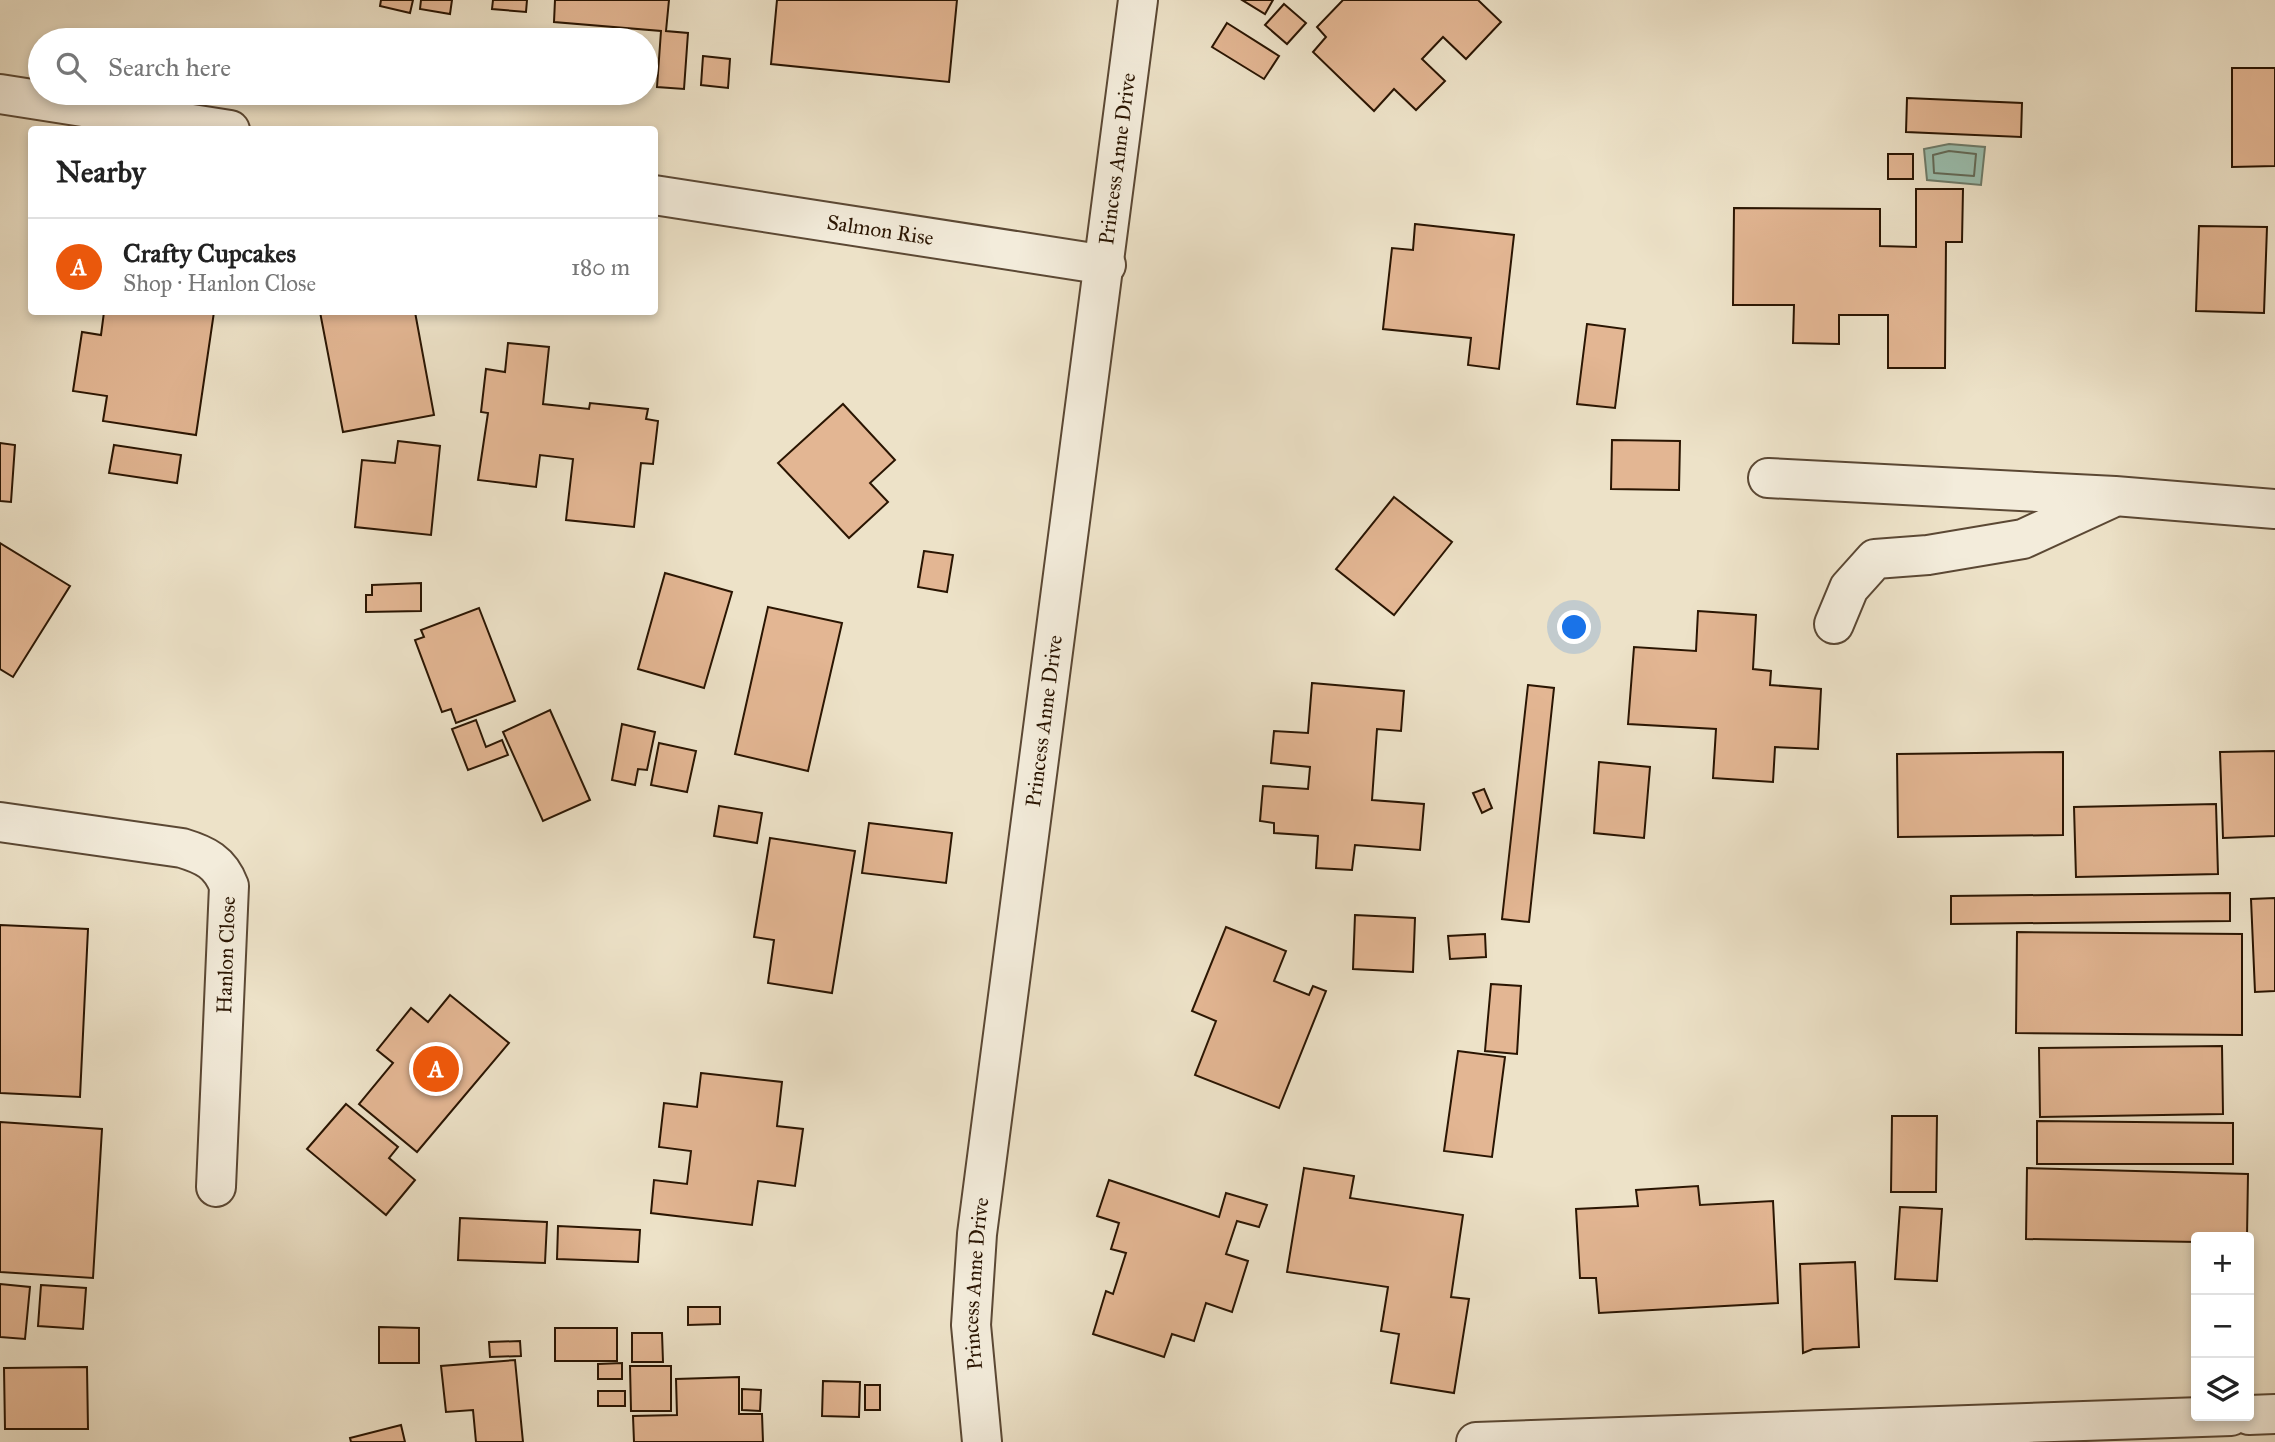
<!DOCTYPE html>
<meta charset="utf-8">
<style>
:root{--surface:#fff;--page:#f6f6f6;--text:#222;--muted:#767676;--line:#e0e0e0;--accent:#ea580c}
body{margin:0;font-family:"IM FELL Great Primer",serif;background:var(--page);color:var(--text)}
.controls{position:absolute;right:21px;bottom:21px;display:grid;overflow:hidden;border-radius:7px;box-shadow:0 4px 10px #0003}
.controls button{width:63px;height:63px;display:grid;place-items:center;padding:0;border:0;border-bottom:2px solid var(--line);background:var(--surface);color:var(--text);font:35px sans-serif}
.you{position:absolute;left:1575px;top:628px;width:24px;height:24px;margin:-18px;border:5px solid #fff;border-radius:50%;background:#1a73e8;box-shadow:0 0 0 10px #1a73e833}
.badge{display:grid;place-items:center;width:46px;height:46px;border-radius:50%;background:var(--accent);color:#fff;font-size:23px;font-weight:700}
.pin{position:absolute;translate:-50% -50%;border:4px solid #fff;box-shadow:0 2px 7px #0006}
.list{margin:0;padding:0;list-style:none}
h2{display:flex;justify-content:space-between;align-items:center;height:91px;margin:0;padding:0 28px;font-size:30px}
h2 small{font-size:23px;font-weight:400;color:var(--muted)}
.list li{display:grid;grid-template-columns:46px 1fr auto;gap:21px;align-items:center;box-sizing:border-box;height:98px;padding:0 28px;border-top:2px solid var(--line)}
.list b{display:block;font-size:26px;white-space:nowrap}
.list p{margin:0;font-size:23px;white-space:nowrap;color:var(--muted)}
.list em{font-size:23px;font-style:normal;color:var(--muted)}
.icon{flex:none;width:38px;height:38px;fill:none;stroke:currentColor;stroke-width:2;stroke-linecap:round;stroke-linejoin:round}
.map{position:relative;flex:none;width:2275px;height:1442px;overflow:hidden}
.search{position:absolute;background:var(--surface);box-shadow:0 4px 10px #0003;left:28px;top:28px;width:630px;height:77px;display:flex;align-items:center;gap:18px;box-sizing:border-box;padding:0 24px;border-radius:38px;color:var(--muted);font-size:26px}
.panel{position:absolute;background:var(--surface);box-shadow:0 4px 10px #0003;left:28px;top:126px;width:630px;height:189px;border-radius:7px}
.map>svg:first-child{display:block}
</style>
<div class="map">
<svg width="2275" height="1442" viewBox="0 0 2275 1442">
<rect width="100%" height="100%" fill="#ede2c8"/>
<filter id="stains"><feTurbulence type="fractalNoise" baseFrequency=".00286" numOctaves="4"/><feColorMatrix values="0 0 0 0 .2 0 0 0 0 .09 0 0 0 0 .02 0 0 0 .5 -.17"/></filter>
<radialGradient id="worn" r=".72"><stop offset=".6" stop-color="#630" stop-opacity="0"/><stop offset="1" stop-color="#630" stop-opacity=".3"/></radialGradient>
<path fill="#9abfaf" stroke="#6d7b6a" stroke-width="2" d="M 1949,144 L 1985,147 L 1981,185 L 1927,180 L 1924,149 Z"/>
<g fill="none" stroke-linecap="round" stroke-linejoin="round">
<path stroke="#626a58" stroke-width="2" d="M 1949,151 L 1976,154 L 1974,176 L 1934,173 L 1933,155 Z"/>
</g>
<g fill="#e3b693" stroke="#2a1502" stroke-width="2">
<path d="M 381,0 L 413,0 L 410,13 L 380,6 Z"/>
<path d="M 421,0 L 452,0 L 450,14 L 420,9 Z"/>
<path d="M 493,0 L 527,0 L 526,12 L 492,9 Z"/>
<path d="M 555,0 L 669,0 L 666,31 L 688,33 L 684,89 L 657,87 L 661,31 L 554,22 Z"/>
<path d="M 777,0 L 957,0 L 949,82 L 771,64 Z"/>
<path d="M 1242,0 L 1273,0 L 1265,14 Z"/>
<path d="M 1343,0 L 1478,0 L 1501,22 L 1466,59 L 1443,37 L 1422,59 L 1445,81 L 1416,110 L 1394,89 L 1374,111 L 1313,52 L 1326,37 L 1317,27 Z"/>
<path d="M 1284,4 L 1306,23 L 1287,44 L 1265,25 Z"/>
<path d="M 1227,23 L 1279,56 L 1264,79 L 1212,47 Z"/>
<path d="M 703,56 L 730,59 L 728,88 L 701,85 Z"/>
<path d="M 2232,68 L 2275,68 L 2275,166 L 2232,167 Z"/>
<path d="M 1907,98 L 2022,103 L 2021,137 L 1906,132 Z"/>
<rect x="1888" y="154" width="25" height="25"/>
<path d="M 1916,189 L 1963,189 L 1962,242 L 1946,242 L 1945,368 L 1888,368 L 1888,315 L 1839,315 L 1839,344 L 1793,343 L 1794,305 L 1733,305 L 1734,208 L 1880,209 L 1880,246 L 1916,247 Z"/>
<path d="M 1415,224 L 1514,235 L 1499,369 L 1468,365 L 1471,338 L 1383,329 L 1392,248 L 1413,250 Z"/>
<path d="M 2199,226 L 2267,227 L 2264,313 L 2196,311 Z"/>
<path d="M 104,312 L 214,312 L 196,435 L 103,421 L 107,396 L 73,391 L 82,332 L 101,335 Z"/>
<path d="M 320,312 L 415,312 L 434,415 L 343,432 Z"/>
<path d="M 1587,324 L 1625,329 L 1615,408 L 1577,404 Z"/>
<path d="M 508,343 L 549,347 L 543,404 L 589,409 L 590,403 L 648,409 L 646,419 L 658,421 L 653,464 L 641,463 L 634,527 L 566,520 L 573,459 L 540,455 L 536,487 L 478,480 L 488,413 L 481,412 L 486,369 L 505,372 Z"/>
<path d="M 843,404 L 895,460 L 870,483 L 888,502 L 849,538 L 778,463 Z"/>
<path d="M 1612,440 L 1680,441 L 1679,490 L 1611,489 Z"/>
<path d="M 398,441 L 440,446 L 431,535 L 355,527 L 362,460 L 395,463 Z"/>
<path d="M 0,443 L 15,445 L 11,502 L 0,501 Z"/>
<path d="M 114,445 L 181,455 L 177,483 L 109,473 Z"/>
<path d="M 1394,497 L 1452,542 L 1394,615 L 1336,569 Z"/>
<path d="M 0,543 L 70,586 L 13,677 L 0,669 Z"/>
<path d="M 924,551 L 953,555 L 947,592 L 918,587 Z"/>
<path d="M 665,573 L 732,592 L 704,688 L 638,669 Z"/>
<path d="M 421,583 L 421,611 L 366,612 L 366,595 L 372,595 L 372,585 Z"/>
<path d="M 768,607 L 842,623 L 808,771 L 735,754 Z"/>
<path d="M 479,608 L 515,701 L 456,723 L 451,709 L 442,712 L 415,640 L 424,637 L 421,630 Z"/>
<path d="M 1698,611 L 1756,615 L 1753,669 L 1771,671 L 1770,685 L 1821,689 L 1818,749 L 1775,747 L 1773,782 L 1713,778 L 1716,729 L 1628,724 L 1634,647 L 1696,651 Z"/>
<path d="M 1312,683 L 1404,691 L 1401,731 L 1377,729 L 1372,800 L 1424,804 L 1420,850 L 1355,845 L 1352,870 L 1316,868 L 1318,836 L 1274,833 L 1274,823 L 1260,821 L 1263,786 L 1308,789 L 1310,767 L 1271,763 L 1274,731 L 1308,733 Z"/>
<path d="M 1528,685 L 1554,688 L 1529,922 L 1502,919 Z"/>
<path d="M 550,710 L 590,800 L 543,821 L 503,732 Z"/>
<path d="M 476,720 L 486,747 L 502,740 L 508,755 L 468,770 L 452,729 Z"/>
<path d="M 622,724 L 655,732 L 647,770 L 638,769 L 635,785 L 612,780 Z"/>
<path d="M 659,743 L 696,751 L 687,792 L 651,785 Z"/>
<path d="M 2275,751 L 2275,836 L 2223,838 L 2220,752 Z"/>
<path d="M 2063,752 L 2063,835 L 1898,837 L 1897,754 Z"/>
<path d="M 1599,762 L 1650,767 L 1644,838 L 1594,833 Z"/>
<path d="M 1484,789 L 1492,808 L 1482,813 L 1473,793 Z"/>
<path d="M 2216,804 L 2218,874 L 2076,877 L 2074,807 Z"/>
<path d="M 719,806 L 762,813 L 757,843 L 714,836 Z"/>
<path d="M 869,823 L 952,833 L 946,883 L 862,873 Z"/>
<path d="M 770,838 L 855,851 L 832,993 L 768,983 L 774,940 L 754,937 Z"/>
<path d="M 2230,893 L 2230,921 L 1951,924 L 1951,896 Z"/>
<path d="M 2275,898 L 2275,991 L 2255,992 L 2251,899 Z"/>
<path d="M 1355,915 L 1415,918 L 1413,972 L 1353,969 Z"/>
<path d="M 0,925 L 88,929 L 80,1097 L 0,1093 Z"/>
<path d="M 1226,927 L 1286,951 L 1274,981 L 1309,995 L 1313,986 L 1326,991 L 1279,1108 L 1195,1075 L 1216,1021 L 1192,1011 Z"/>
<path d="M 2017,932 L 2242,934 L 2242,1035 L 2016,1033 Z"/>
<path d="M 1485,934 L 1486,957 L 1450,959 L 1448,936 Z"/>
<path d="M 1491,984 L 1521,986 L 1517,1054 L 1485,1051 Z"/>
<path d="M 450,995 L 509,1043 L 417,1152 L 359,1104 L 393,1063 L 377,1050 L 411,1008 L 428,1022 Z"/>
<path d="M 2222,1046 L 2223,1114 L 2040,1117 L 2039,1048 Z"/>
<path d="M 1458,1051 L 1505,1057 L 1492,1157 L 1444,1151 Z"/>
<path d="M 701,1073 L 782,1082 L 777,1126 L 803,1129 L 795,1186 L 758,1181 L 752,1225 L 651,1213 L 654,1180 L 687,1184 L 691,1151 L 659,1147 L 664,1103 L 697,1107 Z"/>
<path d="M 346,1104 L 398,1147 L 389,1158 L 415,1180 L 386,1215 L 307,1149 Z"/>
<path d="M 1892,1116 L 1937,1116 L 1936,1192 L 1891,1192 Z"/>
<path d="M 2037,1121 L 2233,1123 L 2233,1164 L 2037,1164 Z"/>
<path d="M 0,1122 L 102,1129 L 93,1278 L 0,1272 Z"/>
<path d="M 1304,1168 L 1354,1176 L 1350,1198 L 1463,1215 L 1451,1297 L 1469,1299 L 1454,1393 L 1391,1383 L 1399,1334 L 1381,1331 L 1388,1287 L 1287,1272 Z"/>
<path d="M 2027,1168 L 2248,1174 L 2247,1237 L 2196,1237 L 2196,1242 L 2026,1239 Z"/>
<path d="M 1109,1180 L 1219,1217 L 1226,1193 L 1267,1205 L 1259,1227 L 1237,1221 L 1226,1254 L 1248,1261 L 1232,1312 L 1206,1303 L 1194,1341 L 1172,1334 L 1164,1357 L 1093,1334 L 1106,1291 L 1113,1294 L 1126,1253 L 1111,1249 L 1119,1223 L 1097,1216 Z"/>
<path d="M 1698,1186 L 1700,1205 L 1773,1201 L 1778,1303 L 1599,1313 L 1596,1278 L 1580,1278 L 1576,1209 L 1638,1206 L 1636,1190 Z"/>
<path d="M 1900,1207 L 1942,1209 L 1937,1281 L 1895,1279 Z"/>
<path d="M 460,1218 L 547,1222 L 545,1263 L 458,1260 Z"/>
<path d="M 558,1226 L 640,1230 L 638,1262 L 557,1259 Z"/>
<path d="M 1855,1262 L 1859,1347 L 1813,1349 L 1803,1353 L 1800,1264 Z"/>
<path d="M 0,1284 L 30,1287 L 25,1339 L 0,1337 Z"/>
<path d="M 41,1285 L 86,1288 L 83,1329 L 38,1326 Z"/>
<path d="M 688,1307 L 720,1307 L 720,1324 L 688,1325 Z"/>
<path d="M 379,1327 L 419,1328 L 419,1363 L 379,1363 Z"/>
<rect x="555" y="1328" width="62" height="33"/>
<path d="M 632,1333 L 662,1333 L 663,1362 L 632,1362 Z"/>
<path d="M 520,1341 L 521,1356 L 490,1357 L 489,1342 Z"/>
<path d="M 515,1360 L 523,1442 L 476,1442 L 473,1410 L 446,1412 L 441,1366 Z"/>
<path d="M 622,1363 L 622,1379 L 598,1379 L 598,1364 Z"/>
<path d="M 630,1366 L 671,1366 L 671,1411 L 631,1411 Z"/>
<path d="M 87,1367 L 88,1429 L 5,1429 L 4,1368 Z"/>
<path d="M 739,1377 L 739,1414 L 762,1414 L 763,1442 L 634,1442 L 633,1416 L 677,1415 L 676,1379 Z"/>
<path d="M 823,1381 L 860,1382 L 859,1417 L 822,1416 Z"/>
<rect x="865" y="1385" width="15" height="25"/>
<path d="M 742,1389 L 761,1390 L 760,1411 L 742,1410 Z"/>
<rect x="598" y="1391" width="27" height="15"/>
<path d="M 401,1425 L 405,1442 L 351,1442 L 350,1438 Z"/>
</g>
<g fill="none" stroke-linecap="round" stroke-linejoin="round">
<defs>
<g id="minor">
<path d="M 0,94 L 230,130"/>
<path id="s1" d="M 654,195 L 1106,265"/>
<path d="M 1768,478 L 2115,496 L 2275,509"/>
<path d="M 1834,624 L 1849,588 L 1875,559 L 1928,555 L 2023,539 L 2110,499"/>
<path d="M 0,822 L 182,848 C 205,855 220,862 229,886 L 216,1187"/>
<path d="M 2249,1415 L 2275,1414"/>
<path id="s2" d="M 982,1442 L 971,1325 L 977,1234 L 1138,0"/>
<path d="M 1476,1442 L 2231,1416"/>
</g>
</defs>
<use href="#minor" stroke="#5b4834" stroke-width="42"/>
<use href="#minor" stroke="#f3ecdb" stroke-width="38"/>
</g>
<g text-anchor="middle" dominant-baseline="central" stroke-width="6" stroke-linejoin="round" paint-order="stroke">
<g font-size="21" fill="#2a1502" stroke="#f3ecdb">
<text stroke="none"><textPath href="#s2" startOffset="1293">Princess Anne Drive</textPath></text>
<text stroke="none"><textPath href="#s1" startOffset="229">Salmon Rise</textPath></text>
<text stroke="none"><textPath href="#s2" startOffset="726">Princess Anne Drive</textPath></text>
<text transform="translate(226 955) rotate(-88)">Hanlon Close</text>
<text stroke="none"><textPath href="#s2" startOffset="159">Princess Anne Drive</textPath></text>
</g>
</g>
<rect width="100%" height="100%" filter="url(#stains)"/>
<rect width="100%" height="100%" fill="url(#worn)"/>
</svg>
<div class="controls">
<button>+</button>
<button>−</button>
<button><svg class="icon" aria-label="layers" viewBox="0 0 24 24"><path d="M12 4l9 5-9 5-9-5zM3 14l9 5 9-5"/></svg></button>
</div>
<div class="you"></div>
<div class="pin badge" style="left:436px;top:1069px">A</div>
<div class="search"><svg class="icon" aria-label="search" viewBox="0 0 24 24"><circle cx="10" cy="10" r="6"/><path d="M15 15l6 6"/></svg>Search here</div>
<section class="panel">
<h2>Nearby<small></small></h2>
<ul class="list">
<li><span class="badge">A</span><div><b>Crafty Cupcakes</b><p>Shop · Hanlon Close</p></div><em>180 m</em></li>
</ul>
</section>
</div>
